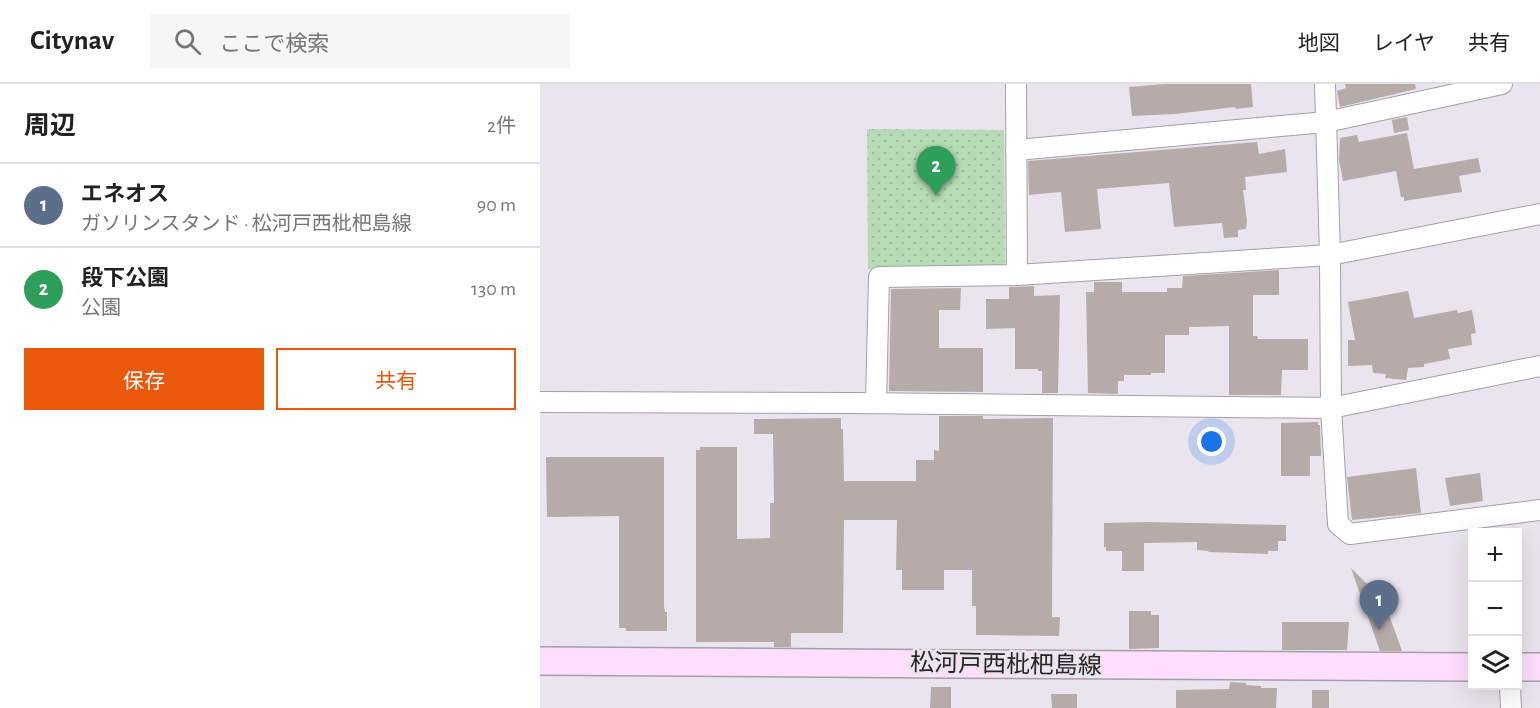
<!DOCTYPE html>
<html lang="ja">
<meta charset="utf-8">
<style>
:root{--surface:#fff;--page:#f6f6f6;--text:#222;--muted:#767676;--line:#e0e0e0;--accent:#ea580c}
body{margin:0;font-family:"Alegreya Sans","Noto Sans JP",sans-serif;background:var(--page);color:var(--text)}
.controls{position:absolute;right:18px;bottom:18px;display:grid;overflow:hidden;border-radius:0px;box-shadow:0 6px 24px #0002}
.controls button{width:54px;height:54px;display:grid;place-items:center;padding:0;border:0;border-bottom:2px solid var(--line);background:var(--surface);color:var(--text);font:30px sans-serif}
.you{position:absolute;left:672px;top:358px;width:21px;height:21px;margin:-15px;border:4px solid #fff;border-radius:50%;background:#1a73e8;box-shadow:0 0 0 9px #1a73e833}
.badge{display:grid;place-items:center;width:39px;height:39px;border-radius:50%;background:var(--accent);color:#fff;font-size:20px;font-weight:700}
.pin{position:absolute;translate:-50% -50px;filter:drop-shadow(0 2px 3px #0008)}
.pin::after{content:'';position:absolute;top:32px;width:21px;height:18px;background:inherit;clip-path:polygon(0 0,100% 0,50% 100%)}
.list{margin:0;padding:0;list-style:none}
h2{display:flex;justify-content:space-between;align-items:center;height:78px;margin:0;padding:0 24px;font-size:26px}
h2 small{font-size:20px;font-weight:400;color:var(--muted)}
.list li{display:grid;grid-template-columns:39px 1fr auto;gap:18px;align-items:center;box-sizing:border-box;height:84px;padding:0 24px;border-top:2px solid var(--line)}
.list b{display:block;font-size:22px;white-space:nowrap}
.list p{margin:0;font-size:20px;white-space:nowrap;color:var(--muted)}
.list em{font-size:20px;font-style:normal;color:var(--muted)}
.actions{display:flex;gap:12px;padding:18px 24px}
.actions a{flex:1;padding:14px 0;border:2px solid var(--accent);border-radius:0px;text-align:center;font-size:21px;color:var(--accent)}
.actions .main{background:var(--accent);color:#fff}
.icon{flex:none;width:33px;height:33px;fill:none;stroke:currentColor;stroke-width:2;stroke-linecap:round;stroke-linejoin:round}
.map{position:relative;flex:none;width:1000px;height:624px;overflow:hidden}
header{display:flex;align-items:center;gap:36px;box-sizing:border-box;height:84px;padding:0 30px;background:var(--surface);border-bottom:2px solid var(--line)}
header strong{font-size:28px}
nav{display:flex;gap:33px;margin-inline-start:auto;font-size:21px}
.search{width:420px;height:54px;background:var(--page);display:flex;align-items:center;gap:15px;box-sizing:border-box;padding:0 21px;border-radius:0px;color:var(--muted);font-size:22px}
main{display:flex}
aside{flex:1;background:var(--surface)}
.map>svg:first-child{display:block}
</style>
<header>
<strong>Citynav</strong>
<div class="search"><svg class="icon" aria-label="search" viewBox="0 0 24 24"><circle cx="10" cy="10" r="6"/><path d="M15 15l6 6"/></svg>ここで検索</div>
<nav><a>地図</a><a>レイヤ</a><a>共有</a></nav>
</header>
<main>
<aside>
<h2>周辺<small>2件</small></h2>
<ul class="list">
<li><span class="badge" style="background:#5c6f8a">1</span><div><b>エネオス</b><p>ガソリンスタンド · 松河戸西枇杷島線</p></div><em>90 m</em></li>
<li><span class="badge" style="background:#2e9e5b">2</span><div><b>段下公園</b><p>公園</p></div><em>130 m</em></li>
</ul>
<div class="actions"><a class="main">保存</a><a>共有</a></div>
</aside>
<div class="map">
<svg width="1000" height="624" viewBox="0 0 1000 624">
<defs>
<pattern id="grass-dots" width="8" height="8" patternUnits="userSpaceOnUse" patternTransform="scale(1.5)"><rect width="8" height="8" fill="#b7dcb5"/><path d="M2 2h.1M6 6h.1" fill="none" stroke="#9dbd9c" stroke-width="1.8" stroke-linecap="round"/></pattern>
</defs>
<rect width="100%" height="100%" fill="#e9e4ee"/>
<path fill="url(#grass-dots)" d="M 327,45 L 464,46 L 465,179 L 460,185 L 328,185 Z"/>
<g fill="#b7abaa">
<path d="M 624,0 L 711,0 L 713,23 L 696,25 L 695,23 L 635,30 L 592,32 L 589,3 Z"/>
<path d="M 805,0 L 875,0 L 876,5 L 800,23 L 797,7 L 806,4 Z"/>
<path d="M 867,33 L 869,46 L 854,49 L 852,36 Z"/>
<path d="M 867,49 L 874,85 L 938,74 L 941,88 L 919,92 L 922,108 L 864,117 L 864,113 L 861,113 L 856,87 L 803,97 L 799,76 L 800,54 L 817,51 L 819,58 Z"/>
<path d="M 717,58 L 719,70 L 745,65 L 747,88 L 705,93 L 706,106 L 703,106 L 707,137 L 706,145 L 698,146 L 698,153 L 684,154 L 682,139 L 634,143 L 629,99 L 557,105 L 561,145 L 525,148 L 521,108 L 489,111 L 488,77 Z"/>
<path d="M 739,186 L 739,211 L 713,211 L 713,252 L 717,252 L 718,255 L 768,255 L 768,286 L 742,286 L 741,311 L 689,311 L 689,242 L 649,243 L 649,251 L 625,251 L 625,289 L 611,289 L 611,291 L 584,291 L 584,297 L 578,297 L 578,310 L 548,309 L 546,208 L 554,208 L 554,198 L 582,198 L 582,208 L 627,208 L 627,204 L 642,204 L 643,192 Z"/>
<path d="M 494,202 L 494,212 L 520,211 L 518,309 L 502,309 L 502,287 L 498,287 L 498,285 L 475,285 L 475,244 L 446,245 L 446,215 L 469,215 L 469,203 Z"/>
<path d="M 421,204 L 420,226 L 399,226 L 399,264 L 443,264 L 443,308 L 349,307 L 351,205 Z"/>
<path d="M 868,207 L 874,234 L 917,226 L 918,229 L 932,226 L 936,249 L 931,250 L 932,261 L 908,265 L 910,275 L 884,280 L 884,283 L 868,284 L 866,296 L 845,294 L 846,290 L 833,289 L 832,281 L 808,282 L 808,256 L 815,256 L 808,218 Z"/>
<path d="M 399,332 L 443,332 L 443,335 L 513,334 L 512,533 L 520,533 L 519,552 L 436,551 L 436,522 L 432,522 L 432,486 L 404,486 L 404,506 L 362,506 L 362,486 L 356,486 L 357,436 L 304,436 L 303,549 L 251,549 L 251,563 L 234,563 L 234,558 L 156,558 L 156,366 L 160,366 L 160,363 L 197,363 L 197,455 L 230,454 L 230,419 L 234,419 L 233,350 L 214,350 L 214,335 L 301,334 L 301,345 L 303,345 L 304,397 L 376,397 L 376,376 L 394,376 L 394,366 L 399,367 Z"/>
<path d="M 778,338 L 778,341 L 780,341 L 781,372 L 770,372 L 770,392 L 741,392 L 741,339 Z"/>
<path d="M 6,373 L 124,373 L 124,522 L 125,528 L 127,528 L 127,547 L 86,547 L 86,544 L 79,544 L 79,432 L 7,433 Z"/>
<path d="M 876,384 L 881,429 L 812,436 L 807,393 Z"/>
<path d="M 940,389 L 943,417 L 910,422 L 905,394 Z"/>
<path d="M 607,438 L 746,441 L 746,457 L 738,457 L 738,467 L 728,467 L 728,470 L 669,468 L 668,467 L 657,466 L 657,458 L 606,459 L 604,459 L 604,487 L 582,487 L 582,467 L 566,467 L 566,463 L 564,463 L 564,439 Z"/>
<path d="M 811,484 L 844,517 L 862,567 L 840,567 Z"/>
<path d="M 589,527 L 611,527 L 611,531 L 619,531 L 619,564 L 589,565 Z"/>
<path d="M 742,538 L 809,538 L 807,566 L 742,566 Z"/>
<path d="M 690,598 L 706,599 L 706,601 L 721,602 L 721,604 L 737,604 L 736,624 L 636,624 L 636,606 L 689,605 Z"/>
<path d="M 391,603 L 411,603 L 411,624 L 390,624 Z"/>
<rect x="772" y="606" width="17" height="18"/>
<path d="M 511,610 L 537,610 L 537,624 L 512,624 Z"/>
</g>
<g fill="none" stroke-linecap="round" stroke-linejoin="round">
<defs>
<g id="street">
<path d="M 476,0 L 477,191"/>
<path d="M 785,0 L 790,171 L 791,324 L 798,440 L 810,450 L 1000,426"/>
<path d="M 476,66 L 786,38 L 962,0"/>
<path d="M 0,318 L 314,319 L 791,324 L 1000,282"/>
<path d="M 336,319 L 339,193 L 477,191 L 790,171 L 1000,130"/>
<path d="M 970,602 L 971,624"/>
</g>
<g id="secondary">
<path d="M 0,577 C 311,578 622,583 933,583"/>
<path d="M 978,583 L 1000,583"/>
</g>
</defs>
<use href="#street" stroke="#a39fa8" stroke-width="22"/>
<use href="#secondary" stroke="#a39fa8" stroke-width="30"/>
<use href="#street" stroke="#fff" stroke-width="20"/>
<use href="#secondary" stroke="#fedefc" stroke-width="27"/>
</g>
<g text-anchor="middle" dominant-baseline="central" stroke-width="5" stroke-linejoin="round" paint-order="stroke">
<g font-size="24" fill="#272529" stroke="#e9e4ee">
<text transform="translate(466 581) rotate(1)">松河戸西枇杷島線</text>
</g>
</g>
</svg>
<div class="controls">
<button>+</button>
<button>−</button>
<button><svg class="icon" aria-label="layers" viewBox="0 0 24 24"><path d="M12 4l9 5-9 5-9-5zM3 14l9 5 9-5"/></svg></button>
</div>
<div class="you"></div>
<div class="pin badge" style="left:839px;top:546px;background:#5c6f8a">1</div>
<div class="pin badge" style="left:396px;top:112px;background:#2e9e5b">2</div>
</div>
</main>
